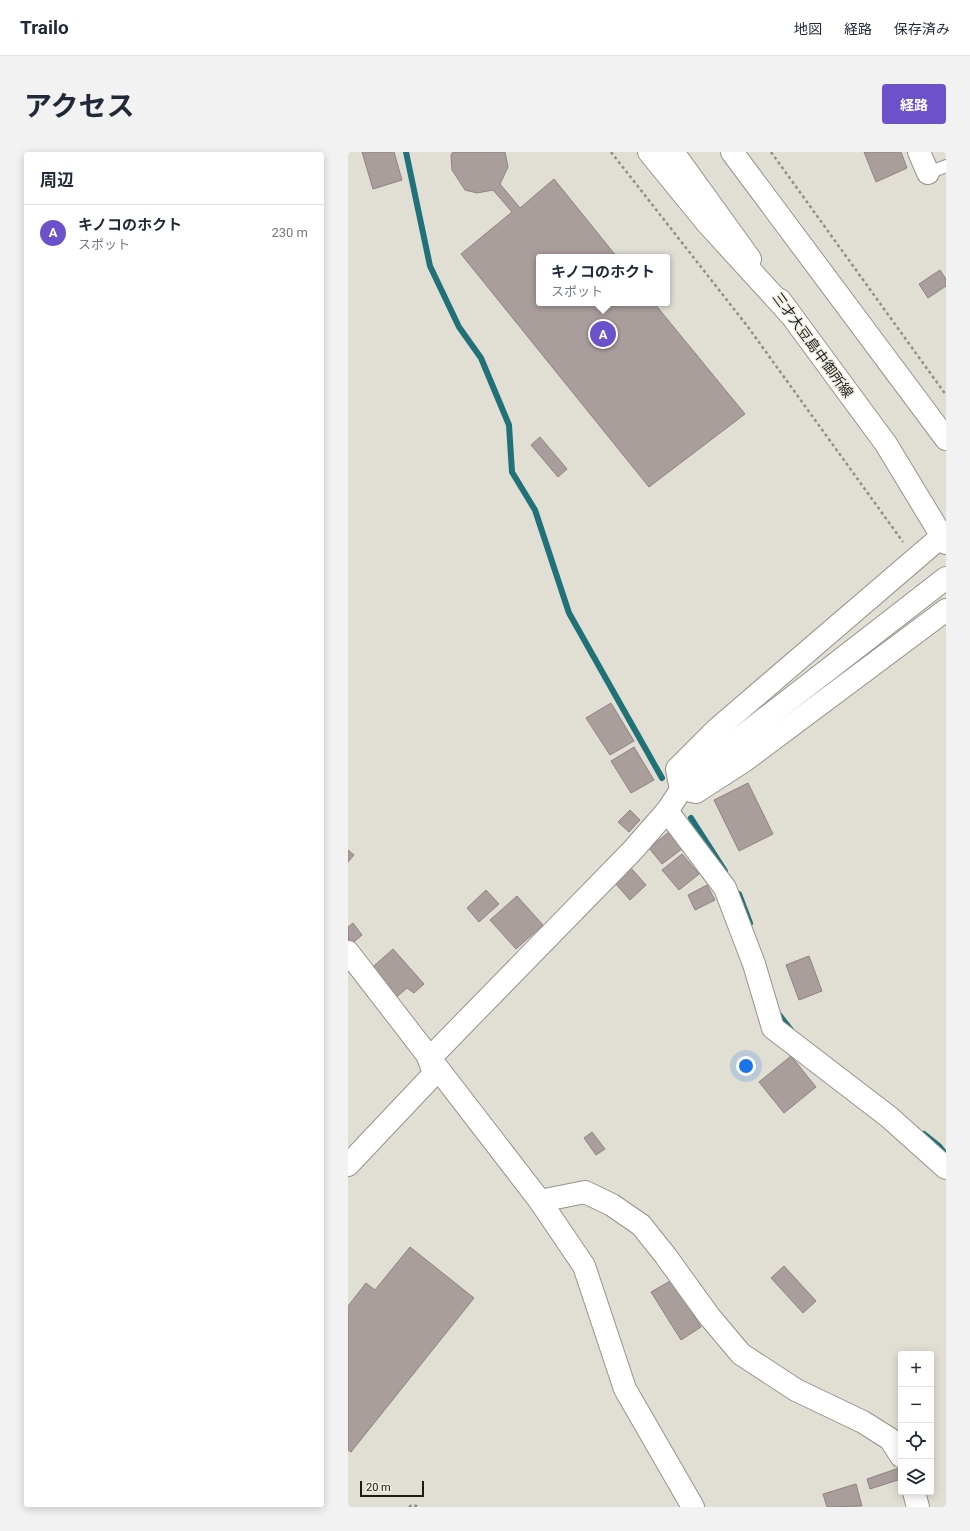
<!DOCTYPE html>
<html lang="ja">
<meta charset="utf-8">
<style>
:root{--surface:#fff;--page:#f2f2f3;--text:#1f2937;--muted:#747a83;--line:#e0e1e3;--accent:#6b52cb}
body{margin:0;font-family:Roboto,"Noto Sans JP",sans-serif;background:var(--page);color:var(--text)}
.controls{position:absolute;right:12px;bottom:12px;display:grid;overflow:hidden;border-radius:4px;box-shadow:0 2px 10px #0003}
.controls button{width:36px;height:36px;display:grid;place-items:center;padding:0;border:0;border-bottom:1px solid var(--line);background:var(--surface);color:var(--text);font:20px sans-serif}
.scale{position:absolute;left:12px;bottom:10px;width:64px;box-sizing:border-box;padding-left:4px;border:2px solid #1b1a17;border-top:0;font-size:11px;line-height:14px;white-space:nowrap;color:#1b1a17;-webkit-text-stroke:3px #eeece1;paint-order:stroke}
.you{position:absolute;left:398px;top:914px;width:14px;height:14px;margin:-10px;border:3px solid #fff;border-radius:50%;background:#1a73e8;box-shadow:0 0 0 6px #1a73e833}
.badge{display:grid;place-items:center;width:26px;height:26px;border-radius:50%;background:var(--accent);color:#fff;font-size:13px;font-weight:700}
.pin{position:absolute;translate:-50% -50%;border:2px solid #fff;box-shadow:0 1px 4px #0006}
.popup{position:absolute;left:188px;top:102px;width:134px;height:52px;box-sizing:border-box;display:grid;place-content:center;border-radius:4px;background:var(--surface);filter:drop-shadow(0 1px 3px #0005);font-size:13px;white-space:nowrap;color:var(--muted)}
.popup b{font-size:15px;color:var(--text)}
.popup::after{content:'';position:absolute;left:50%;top:100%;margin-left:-8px;border:8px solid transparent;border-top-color:var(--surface)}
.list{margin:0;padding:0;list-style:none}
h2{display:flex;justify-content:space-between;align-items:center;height:52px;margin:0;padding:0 16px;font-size:17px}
h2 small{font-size:13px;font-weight:400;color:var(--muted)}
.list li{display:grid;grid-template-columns:26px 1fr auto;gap:12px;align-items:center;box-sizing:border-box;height:56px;padding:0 16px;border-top:1px solid var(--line)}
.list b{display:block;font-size:15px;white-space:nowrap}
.list p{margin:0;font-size:13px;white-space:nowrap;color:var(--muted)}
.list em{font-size:13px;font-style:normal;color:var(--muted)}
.icon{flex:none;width:22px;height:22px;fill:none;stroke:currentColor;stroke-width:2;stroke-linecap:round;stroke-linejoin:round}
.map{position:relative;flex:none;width:598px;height:1355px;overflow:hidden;border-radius:4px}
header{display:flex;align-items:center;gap:24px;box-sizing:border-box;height:56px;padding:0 20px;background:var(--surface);border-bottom:1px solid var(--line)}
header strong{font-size:19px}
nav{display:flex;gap:22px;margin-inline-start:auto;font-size:14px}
.intro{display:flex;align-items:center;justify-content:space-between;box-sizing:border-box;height:96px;padding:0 24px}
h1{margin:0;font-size:28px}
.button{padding:10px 18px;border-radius:4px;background:var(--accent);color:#fff;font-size:14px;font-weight:700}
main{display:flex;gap:24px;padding:0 24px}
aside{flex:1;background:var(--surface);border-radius:4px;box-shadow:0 2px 10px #0003}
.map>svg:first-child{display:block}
</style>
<header>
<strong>Trailo</strong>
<nav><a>地図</a><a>経路</a><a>保存済み</a></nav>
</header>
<div class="intro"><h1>アクセス</h1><a class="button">経路</a></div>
<main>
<aside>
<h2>周辺<small></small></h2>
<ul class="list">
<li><span class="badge">A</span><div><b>キノコのホクト</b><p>スポット</p></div><em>230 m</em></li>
</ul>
</aside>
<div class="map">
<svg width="598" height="1355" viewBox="0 0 598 1355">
<rect width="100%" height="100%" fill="#e1dfd4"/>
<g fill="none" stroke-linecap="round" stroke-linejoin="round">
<g stroke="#217178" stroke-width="6">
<path d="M 58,0 L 82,114 L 111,175 L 133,206 L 161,273 L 164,320 L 187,358 L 221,461 L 314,626"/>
<path d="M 343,666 L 377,719"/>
<path d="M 391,742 L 402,771"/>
<path d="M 429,860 L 443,878"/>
<path d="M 576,982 L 591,994 L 598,1003"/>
</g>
</g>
<g fill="#aa9e9d" stroke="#8e8282">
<path d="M 14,0 L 46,0 L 54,28 L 25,37 Z"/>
<path d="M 105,0 L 157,0 L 160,15 L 152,32 L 172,56 L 206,27 L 269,105 L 191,105 L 191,151 L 306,151 L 397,262 L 301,335 L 113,102 L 164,60 L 145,38 L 129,41 L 117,38 L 104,18 L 103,3 Z"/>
<path d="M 516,0 L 553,0 L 559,16 L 528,30 Z"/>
<path d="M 592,118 L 598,127 L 598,134 L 580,146 L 571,132 Z"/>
<path d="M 192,285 L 219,317 L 210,325 L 183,293 Z"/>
<path d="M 263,551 L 286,589 L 262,603 L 238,566 Z"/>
<path d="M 286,595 L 306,628 L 283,641 L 263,609 Z"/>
<path d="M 400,631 L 425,682 L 391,699 L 366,648 Z"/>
<path d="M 282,658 L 292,668 L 281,680 L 270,670 Z"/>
<path d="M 321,680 L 334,697 L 314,712 L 301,696 Z"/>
<path d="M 0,698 L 6,703 L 0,710 Z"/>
<path d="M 334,702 L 351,722 L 331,738 L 314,718 Z"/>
<path d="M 283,716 L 298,733 L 282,748 L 267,731 Z"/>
<path d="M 359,733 L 367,748 L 347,758 L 340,743 Z"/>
<path d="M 138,738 L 151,752 L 131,770 L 119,756 Z"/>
<path d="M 169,744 L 195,773 L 168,797 L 142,768 Z"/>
<path d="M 5,771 L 14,783 L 1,794 L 0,775 Z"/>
<path d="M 45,797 L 76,832 L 66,841 L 59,836 L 43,850 L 18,821 Z"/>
<path d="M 461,804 L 474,839 L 451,848 L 438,813 Z"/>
<path d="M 443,904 L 468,935 L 436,961 L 411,930 Z"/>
<path d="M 244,980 L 257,997 L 248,1003 L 236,986 Z"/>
<path d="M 62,1095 L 126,1146 L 3,1300 L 0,1298 L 0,1154 L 18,1131 L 27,1138 Z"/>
<path d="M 436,1114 L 468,1149 L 455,1161 L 423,1126 Z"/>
<path d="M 324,1128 L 353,1175 L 333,1188 L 303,1140 Z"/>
<path d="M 551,1316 L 553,1327 L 522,1337 L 519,1327 Z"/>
<path d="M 508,1332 L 514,1354 L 479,1355 L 475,1342 Z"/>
</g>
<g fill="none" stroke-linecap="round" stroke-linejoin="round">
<defs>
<path id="service" d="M 580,21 L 598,14"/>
<g id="minor">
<path d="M 571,0 L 580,21"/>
<path d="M 333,638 L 329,617 L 369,577 L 594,384"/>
<path d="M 344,639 L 348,640 L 396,609 L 598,458"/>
<path d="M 319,659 L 377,736 L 406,812 L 425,876 L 541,965 L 598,1016"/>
<path d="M 0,800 L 192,1049 L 236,1114 L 277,1237 L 345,1355"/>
<path d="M 81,907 L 285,698 L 319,659 L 333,638 L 379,596 L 598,426"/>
<path d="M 0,1013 L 86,922 L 81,907"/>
<path d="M 192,1049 L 237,1040 L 264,1053 L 293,1073 L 317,1103 L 361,1164 L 393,1202 L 448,1238 L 515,1270 L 542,1287 L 553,1304"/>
<path d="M 566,1340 L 570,1355"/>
</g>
<g id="secondary">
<path d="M 325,0 L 402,107"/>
<path d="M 384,0 L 598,287"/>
<path d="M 432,148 L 538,292 L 598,391"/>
</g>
<path id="trunk" d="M 301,0 L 359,71 L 443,163"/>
</defs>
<use href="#service" stroke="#96938a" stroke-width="14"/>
<use href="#minor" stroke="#96938a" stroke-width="24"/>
<use href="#secondary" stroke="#96938a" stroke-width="24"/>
<use href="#trunk" stroke="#96938a" stroke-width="24"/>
<g stroke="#918f87" stroke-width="2.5" stroke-dasharray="3 3" stroke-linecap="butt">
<path d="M 263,0 L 400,175 L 555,390"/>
<path d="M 423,0 L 598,243"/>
<path d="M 61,1355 L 64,1353 L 72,1355"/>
</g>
<use href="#service" stroke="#fff" stroke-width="12"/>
<use href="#minor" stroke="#fff" stroke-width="22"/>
<use href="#secondary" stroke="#fff" stroke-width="22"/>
<use href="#trunk" stroke="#fff" stroke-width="22"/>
</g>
<g text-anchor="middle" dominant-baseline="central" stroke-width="3" stroke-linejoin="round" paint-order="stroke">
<g font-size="14" fill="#1b1a17" stroke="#eeece1">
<text transform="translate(465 193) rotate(54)">三才大豆島中御所線</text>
</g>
</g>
</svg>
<div class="controls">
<button>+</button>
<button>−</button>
<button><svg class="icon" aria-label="locate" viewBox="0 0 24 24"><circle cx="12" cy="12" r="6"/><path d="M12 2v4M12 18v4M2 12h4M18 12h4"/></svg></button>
<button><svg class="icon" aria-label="layers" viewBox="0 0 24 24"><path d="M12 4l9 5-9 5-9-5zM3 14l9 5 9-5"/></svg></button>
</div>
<div class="scale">20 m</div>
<div class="you"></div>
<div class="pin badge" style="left:255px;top:182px">A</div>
<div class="popup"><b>キノコのホクト</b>スポット</div>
</div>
</main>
